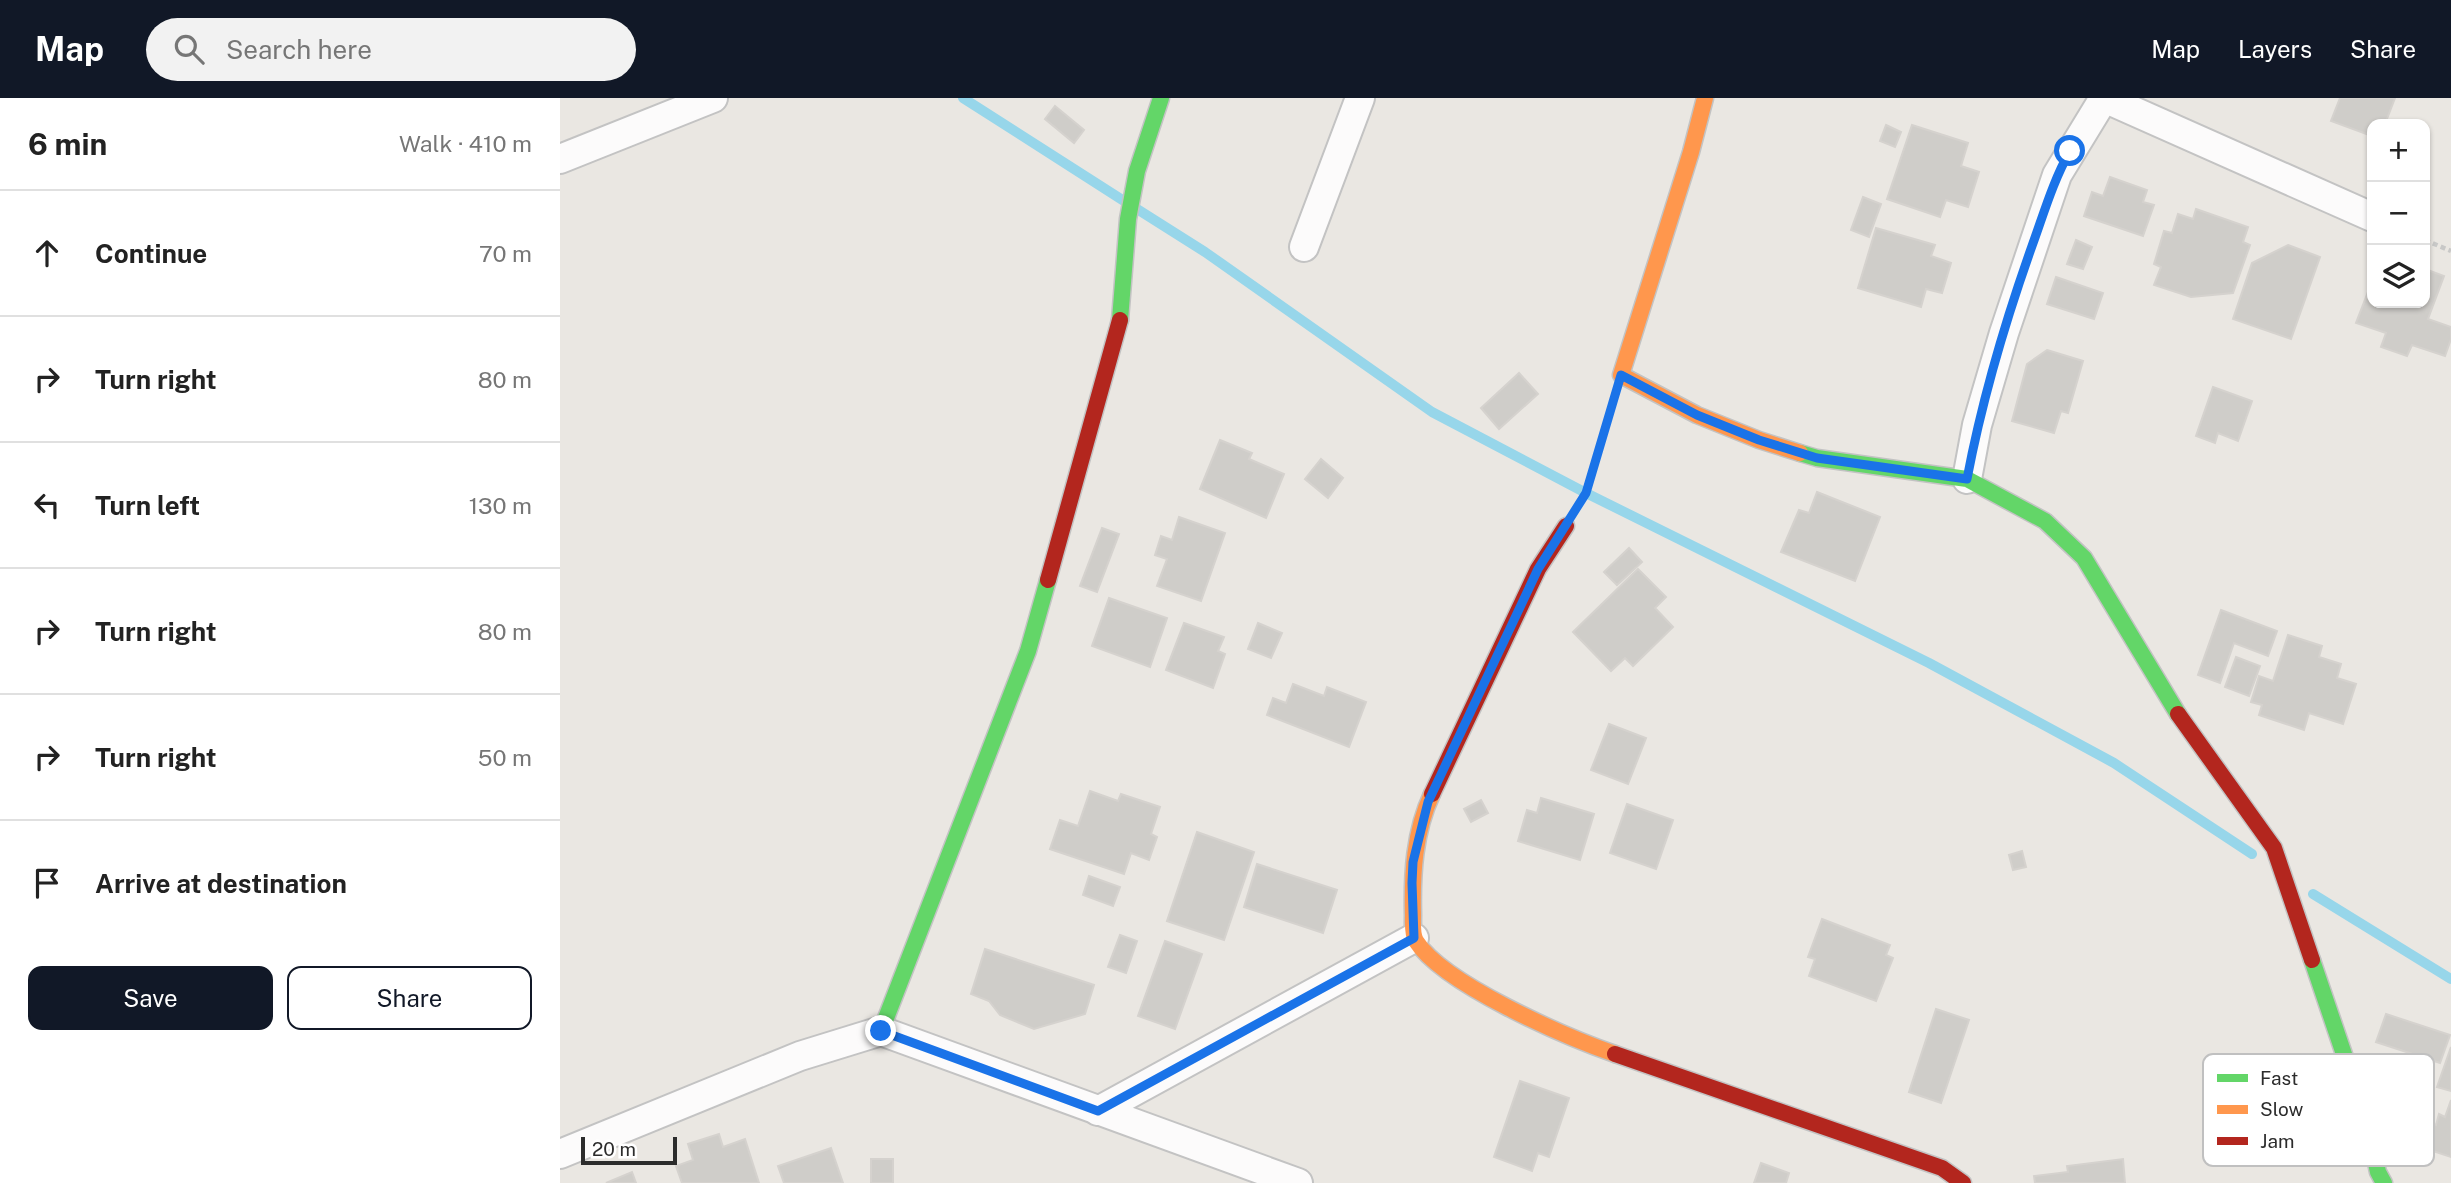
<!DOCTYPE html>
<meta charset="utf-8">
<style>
:root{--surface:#fff;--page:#f2f2f2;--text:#222;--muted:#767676;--line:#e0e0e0;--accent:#111827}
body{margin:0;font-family:"Public Sans",sans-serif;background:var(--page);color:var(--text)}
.controls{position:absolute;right:21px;top:21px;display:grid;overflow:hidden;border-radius:14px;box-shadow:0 2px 5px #0004}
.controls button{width:63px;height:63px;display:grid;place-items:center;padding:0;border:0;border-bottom:2px solid var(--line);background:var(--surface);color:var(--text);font:35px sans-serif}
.scale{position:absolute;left:21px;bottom:18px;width:96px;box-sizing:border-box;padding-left:7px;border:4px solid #2c2c2c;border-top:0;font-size:19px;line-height:24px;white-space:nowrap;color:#2c2c2c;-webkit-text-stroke:5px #fff;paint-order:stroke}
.stop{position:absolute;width:21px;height:21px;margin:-16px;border:5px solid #1a73e8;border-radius:50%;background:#fff}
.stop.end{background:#1a73e8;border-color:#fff;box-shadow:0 2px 7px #0008}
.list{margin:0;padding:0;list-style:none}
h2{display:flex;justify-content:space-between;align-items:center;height:91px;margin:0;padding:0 28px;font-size:30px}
h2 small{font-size:23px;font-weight:400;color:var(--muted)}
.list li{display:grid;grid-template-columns:46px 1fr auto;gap:21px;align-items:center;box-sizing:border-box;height:126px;padding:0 28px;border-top:2px solid var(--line)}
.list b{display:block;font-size:26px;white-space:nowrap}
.list em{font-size:23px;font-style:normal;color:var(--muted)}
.actions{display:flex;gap:14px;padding:21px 28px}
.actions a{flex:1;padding:16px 0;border:2px solid var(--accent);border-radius:14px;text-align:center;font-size:24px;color:var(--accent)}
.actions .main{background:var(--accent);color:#fff}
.icon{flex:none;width:38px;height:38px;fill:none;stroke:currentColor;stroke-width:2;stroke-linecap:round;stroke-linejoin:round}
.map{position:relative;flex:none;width:1891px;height:1085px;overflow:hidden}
header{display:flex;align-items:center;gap:42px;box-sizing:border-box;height:98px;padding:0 35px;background:var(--accent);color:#fff}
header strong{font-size:33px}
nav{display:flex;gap:38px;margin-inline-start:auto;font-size:24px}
.search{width:490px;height:63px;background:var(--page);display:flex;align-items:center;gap:18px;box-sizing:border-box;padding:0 24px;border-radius:38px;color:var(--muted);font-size:26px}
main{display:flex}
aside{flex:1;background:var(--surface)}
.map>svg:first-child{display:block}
</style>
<header>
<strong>Map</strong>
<div class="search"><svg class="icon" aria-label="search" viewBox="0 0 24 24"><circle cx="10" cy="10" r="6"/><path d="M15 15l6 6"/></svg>Search here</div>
<nav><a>Map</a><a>Layers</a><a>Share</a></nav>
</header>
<main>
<aside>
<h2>6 min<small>Walk · 410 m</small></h2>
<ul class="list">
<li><svg class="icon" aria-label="ahead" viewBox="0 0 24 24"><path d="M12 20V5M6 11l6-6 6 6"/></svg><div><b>Continue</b></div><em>70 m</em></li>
<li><svg class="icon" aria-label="right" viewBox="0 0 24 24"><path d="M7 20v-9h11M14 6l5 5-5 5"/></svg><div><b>Turn right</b></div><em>80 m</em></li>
<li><svg class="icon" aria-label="left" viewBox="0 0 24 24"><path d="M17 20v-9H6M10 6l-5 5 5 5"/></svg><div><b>Turn left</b></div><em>130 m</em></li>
<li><svg class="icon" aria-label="right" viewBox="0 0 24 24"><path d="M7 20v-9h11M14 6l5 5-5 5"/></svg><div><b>Turn right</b></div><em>80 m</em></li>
<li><svg class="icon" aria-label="right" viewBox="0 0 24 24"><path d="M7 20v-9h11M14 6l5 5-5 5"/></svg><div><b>Turn right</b></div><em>50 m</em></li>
<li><svg class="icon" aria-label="arrive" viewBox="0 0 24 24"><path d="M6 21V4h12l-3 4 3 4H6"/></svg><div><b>Arrive at destination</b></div></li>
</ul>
<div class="actions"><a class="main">Save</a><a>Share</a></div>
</aside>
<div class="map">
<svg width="1891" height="1085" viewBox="0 0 1891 1085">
<rect width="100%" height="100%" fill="#eae7e2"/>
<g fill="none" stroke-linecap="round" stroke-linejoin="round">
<g stroke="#97d6ea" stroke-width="10">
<path d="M 403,0 L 564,103"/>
<path d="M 577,111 L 645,154 L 872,314 L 1026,395 L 1369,565 L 1554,665 L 1692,756"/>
<path d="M 1753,796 L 1891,881"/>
</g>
</g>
<g fill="#cfcdc9" stroke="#d5d2ce" stroke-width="2">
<path d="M 1780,0 L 1835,0 L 1825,26 L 1812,26 L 1812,38 L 1771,23 Z"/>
<path d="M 495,8 L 524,32 L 514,45 L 485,21 Z"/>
<path d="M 1326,27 L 1341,34 L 1335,49 L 1320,43 Z"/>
<path d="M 1352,27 L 1408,45 L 1401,68 L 1419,74 L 1408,109 L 1386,102 L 1380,119 L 1327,101 Z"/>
<path d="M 1550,79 L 1587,92 L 1583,104 L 1594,107 L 1583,138 L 1524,118 L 1532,94 L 1543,98 Z"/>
<path d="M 1303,99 L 1321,106 L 1309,139 L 1291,132 Z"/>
<path d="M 1636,111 L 1688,129 L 1683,144 L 1690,147 L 1673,195 L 1631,199 L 1594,187 L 1601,169 L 1594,166 L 1604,133 L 1612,135 L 1618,116 L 1633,121 Z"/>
<path d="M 1316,130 L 1375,147 L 1371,158 L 1391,165 L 1382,195 L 1366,191 L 1361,209 L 1298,190 Z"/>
<path d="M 1516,142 L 1532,149 L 1523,171 L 1507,166 Z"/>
<path d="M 1728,147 L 1760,159 L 1731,241 L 1673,221 L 1692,165 Z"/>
<path d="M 1865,171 L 1884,178 L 1868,221 L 1891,229 L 1891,241 L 1885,258 L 1852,247 L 1847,258 L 1821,249 L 1826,235 L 1796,225 L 1808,194 L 1812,196 L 1812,205 L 1865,205 Z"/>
<path d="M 1496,179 L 1543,195 L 1534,221 L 1487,206 Z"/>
<path d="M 1487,252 L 1523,263 L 1508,315 L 1501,313 L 1494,335 L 1452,323 L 1467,266 Z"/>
<path d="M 959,275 L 978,296 L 939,331 L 921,310 Z"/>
<path d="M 1653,289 L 1692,303 L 1678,343 L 1658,335 L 1655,345 L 1636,338 Z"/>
<path d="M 660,342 L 692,355 L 689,361 L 724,376 L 706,420 L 640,391 Z"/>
<path d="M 761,361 L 783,380 L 768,400 L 745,381 Z"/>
<path d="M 1257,394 L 1320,419 L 1295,483 L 1221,454 L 1239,412 L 1249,415 Z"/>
<path d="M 619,419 L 665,435 L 641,503 L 597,488 L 607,461 L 595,457 L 601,438 L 612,442 Z"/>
<path d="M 542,430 L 559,436 L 537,494 L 520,488 Z"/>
<path d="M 1069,450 L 1082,464 L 1057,487 L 1044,474 Z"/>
<path d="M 1078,471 L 1106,499 L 1095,510 L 1113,529 L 1073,568 L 1065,560 L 1051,573 L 1013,534 Z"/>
<path d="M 549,500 L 607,520 L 590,569 L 532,548 Z"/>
<path d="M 1661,512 L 1717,533 L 1708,558 L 1674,545 L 1660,585 L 1638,577 Z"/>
<path d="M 624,525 L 664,539 L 658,553 L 665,556 L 653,590 L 606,572 Z"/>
<path d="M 698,525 L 722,535 L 711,560 L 688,551 Z"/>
<path d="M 1728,537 L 1762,548 L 1759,559 L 1781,566 L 1777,580 L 1796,586 L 1783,626 L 1749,615 L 1744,632 L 1699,617 L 1702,607 L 1691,604 L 1699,578 L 1713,583 Z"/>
<path d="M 1676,559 L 1700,568 L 1689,598 L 1665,589 Z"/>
<path d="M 733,586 L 764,598 L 767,589 L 806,604 L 789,649 L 707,617 L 713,600 L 726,605 Z"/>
<path d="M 1049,626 L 1086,640 L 1068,686 L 1031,672 Z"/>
<path d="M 530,693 L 558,703 L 561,696 L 600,709 L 591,736 L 597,739 L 589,762 L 571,755 L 564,776 L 490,751 L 500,722 L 518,728 Z"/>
<path d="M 981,700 L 1034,716 L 1020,762 L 958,743 L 967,712 L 977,715 Z"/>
<path d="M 921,702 L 928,715 L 911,724 L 904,711 Z"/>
<path d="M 1067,706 L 1113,722 L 1096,771 L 1050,755 Z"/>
<path d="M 637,734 L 694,754 L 664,842 L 607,823 Z"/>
<path d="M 1462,753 L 1466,769 L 1453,772 L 1449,757 Z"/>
<path d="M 697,766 L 777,792 L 763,835 L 684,809 Z"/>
<path d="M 529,778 L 560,789 L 553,808 L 523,797 Z"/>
<path d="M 1262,821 L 1330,847 L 1326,857 L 1333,860 L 1316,903 L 1249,878 L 1255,861 L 1248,859 Z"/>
<path d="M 560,837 L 577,843 L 566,875 L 548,869 Z"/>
<path d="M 605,843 L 642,856 L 615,931 L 578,918 Z"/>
<path d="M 425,851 L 534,887 L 525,916 L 474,931 L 440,917 L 429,903 L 411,896 Z"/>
<path d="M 1376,911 L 1409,922 L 1381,1005 L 1349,994 Z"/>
<path d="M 1826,916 L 1890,937 L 1880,965 L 1816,944 Z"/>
<path d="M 1891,949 L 1891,993 L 1877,989 Z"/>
<path d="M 960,983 L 1009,1000 L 989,1059 L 978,1055 L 972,1073 L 934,1059 Z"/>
<path d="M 1891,1002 L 1891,1059 L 1861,1049 L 1869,1024 L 1876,1027 L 1879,1016 L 1885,1019 Z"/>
<path d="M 159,1036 L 163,1049 L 185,1041 L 199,1085 L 122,1085 L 116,1068 L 133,1062 L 128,1046 Z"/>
<path d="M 271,1050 L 283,1085 L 224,1085 L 218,1068 Z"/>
<rect x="311" y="1061" width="22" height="24"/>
<path d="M 1563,1061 L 1565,1085 L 1475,1085 L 1474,1078 L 1508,1074 L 1507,1068 Z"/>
<path d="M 1201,1065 L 1229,1075 L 1226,1085 L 1194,1085 Z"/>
<path d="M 72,1074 L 76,1085 L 46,1085 Z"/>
</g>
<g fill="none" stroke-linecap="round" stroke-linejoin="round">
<defs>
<g id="street">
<path d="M 1544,0 L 1812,119"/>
<path d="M 0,61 L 153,0"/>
<path d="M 744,149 L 800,0"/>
<path d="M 1407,381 L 1417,327 L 1444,235 L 1497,77 L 1544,0"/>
<path d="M 538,1013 L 854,840"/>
<path d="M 0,1056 L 240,958 L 321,933 L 738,1085"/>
</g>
<g id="fast">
<path d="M 560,222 L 568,121 L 577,73 L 601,0"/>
<path d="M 1240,355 L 1257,360 L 1407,381 L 1485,423 L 1524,460 L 1618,616"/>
<path d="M 1752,862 L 1808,1027 L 1818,1074 L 1824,1085"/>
<path d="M 321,933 L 468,553 L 488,482"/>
</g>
<g id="slow">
<path d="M 1145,0 L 1131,54 L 1061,277 L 1137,317 L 1199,342 L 1240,355"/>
<path d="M 872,696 C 854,734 852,777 853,817 C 853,825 852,836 856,843 C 883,886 1006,939 1055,956"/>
</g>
<g id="jam">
<path d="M 488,482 L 560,222"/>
<path d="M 1618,616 L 1714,750 L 1752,862"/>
<path d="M 872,696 L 978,471 L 1006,428"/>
<path d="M 1055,956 L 1382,1070 L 1403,1085"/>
</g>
</defs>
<use href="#street" stroke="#c3c3c3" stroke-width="32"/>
<use href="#fast" stroke="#c3c3c3" stroke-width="19"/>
<use href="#slow" stroke="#c3c3c3" stroke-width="19"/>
<use href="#jam" stroke="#c3c3c3" stroke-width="19"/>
<g stroke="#c8c8c7" stroke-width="4.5" stroke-dasharray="5 3.5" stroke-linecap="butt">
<path d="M 1865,142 L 1891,153"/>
<path d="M 1023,401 L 1052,309"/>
</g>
<use href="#street" stroke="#fcfbfb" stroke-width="28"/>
<use href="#fast" stroke="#63d668" stroke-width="16"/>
<use href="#slow" stroke="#ff974d" stroke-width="16"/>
<use href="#jam" stroke="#b3261e" stroke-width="16"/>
</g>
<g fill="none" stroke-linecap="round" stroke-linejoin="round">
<path stroke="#1a73e8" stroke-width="9" d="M 321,933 L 538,1013 L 854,840 L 852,785 L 853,764 L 868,704 L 978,471 L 1026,395 L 1061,277 L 1137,317 L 1199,342 L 1257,360 L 1407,381 C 1422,302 1445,224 1472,148 C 1484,115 1493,83 1510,53"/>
</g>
<rect x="1643" y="956" width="231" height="112" rx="10" fill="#fff" stroke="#c0c0c0" stroke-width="2"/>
<rect x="1657" y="976" width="31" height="8" fill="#63d668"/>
<rect x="1657" y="1007" width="31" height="9" fill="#ff974d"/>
<rect x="1657" y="1039" width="31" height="8" fill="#b3261e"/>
<g font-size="19" fill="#2c2c2c">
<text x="1700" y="987">Fast</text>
<text x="1700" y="1018">Slow</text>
<text x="1700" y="1050">Jam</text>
</g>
</svg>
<div class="controls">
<button>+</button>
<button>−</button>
<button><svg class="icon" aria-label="layers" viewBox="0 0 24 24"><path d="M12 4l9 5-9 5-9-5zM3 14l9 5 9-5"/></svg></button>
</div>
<div class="scale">20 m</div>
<div class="stop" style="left:1510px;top:53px"></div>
<div class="stop end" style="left:321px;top:933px"></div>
</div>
</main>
